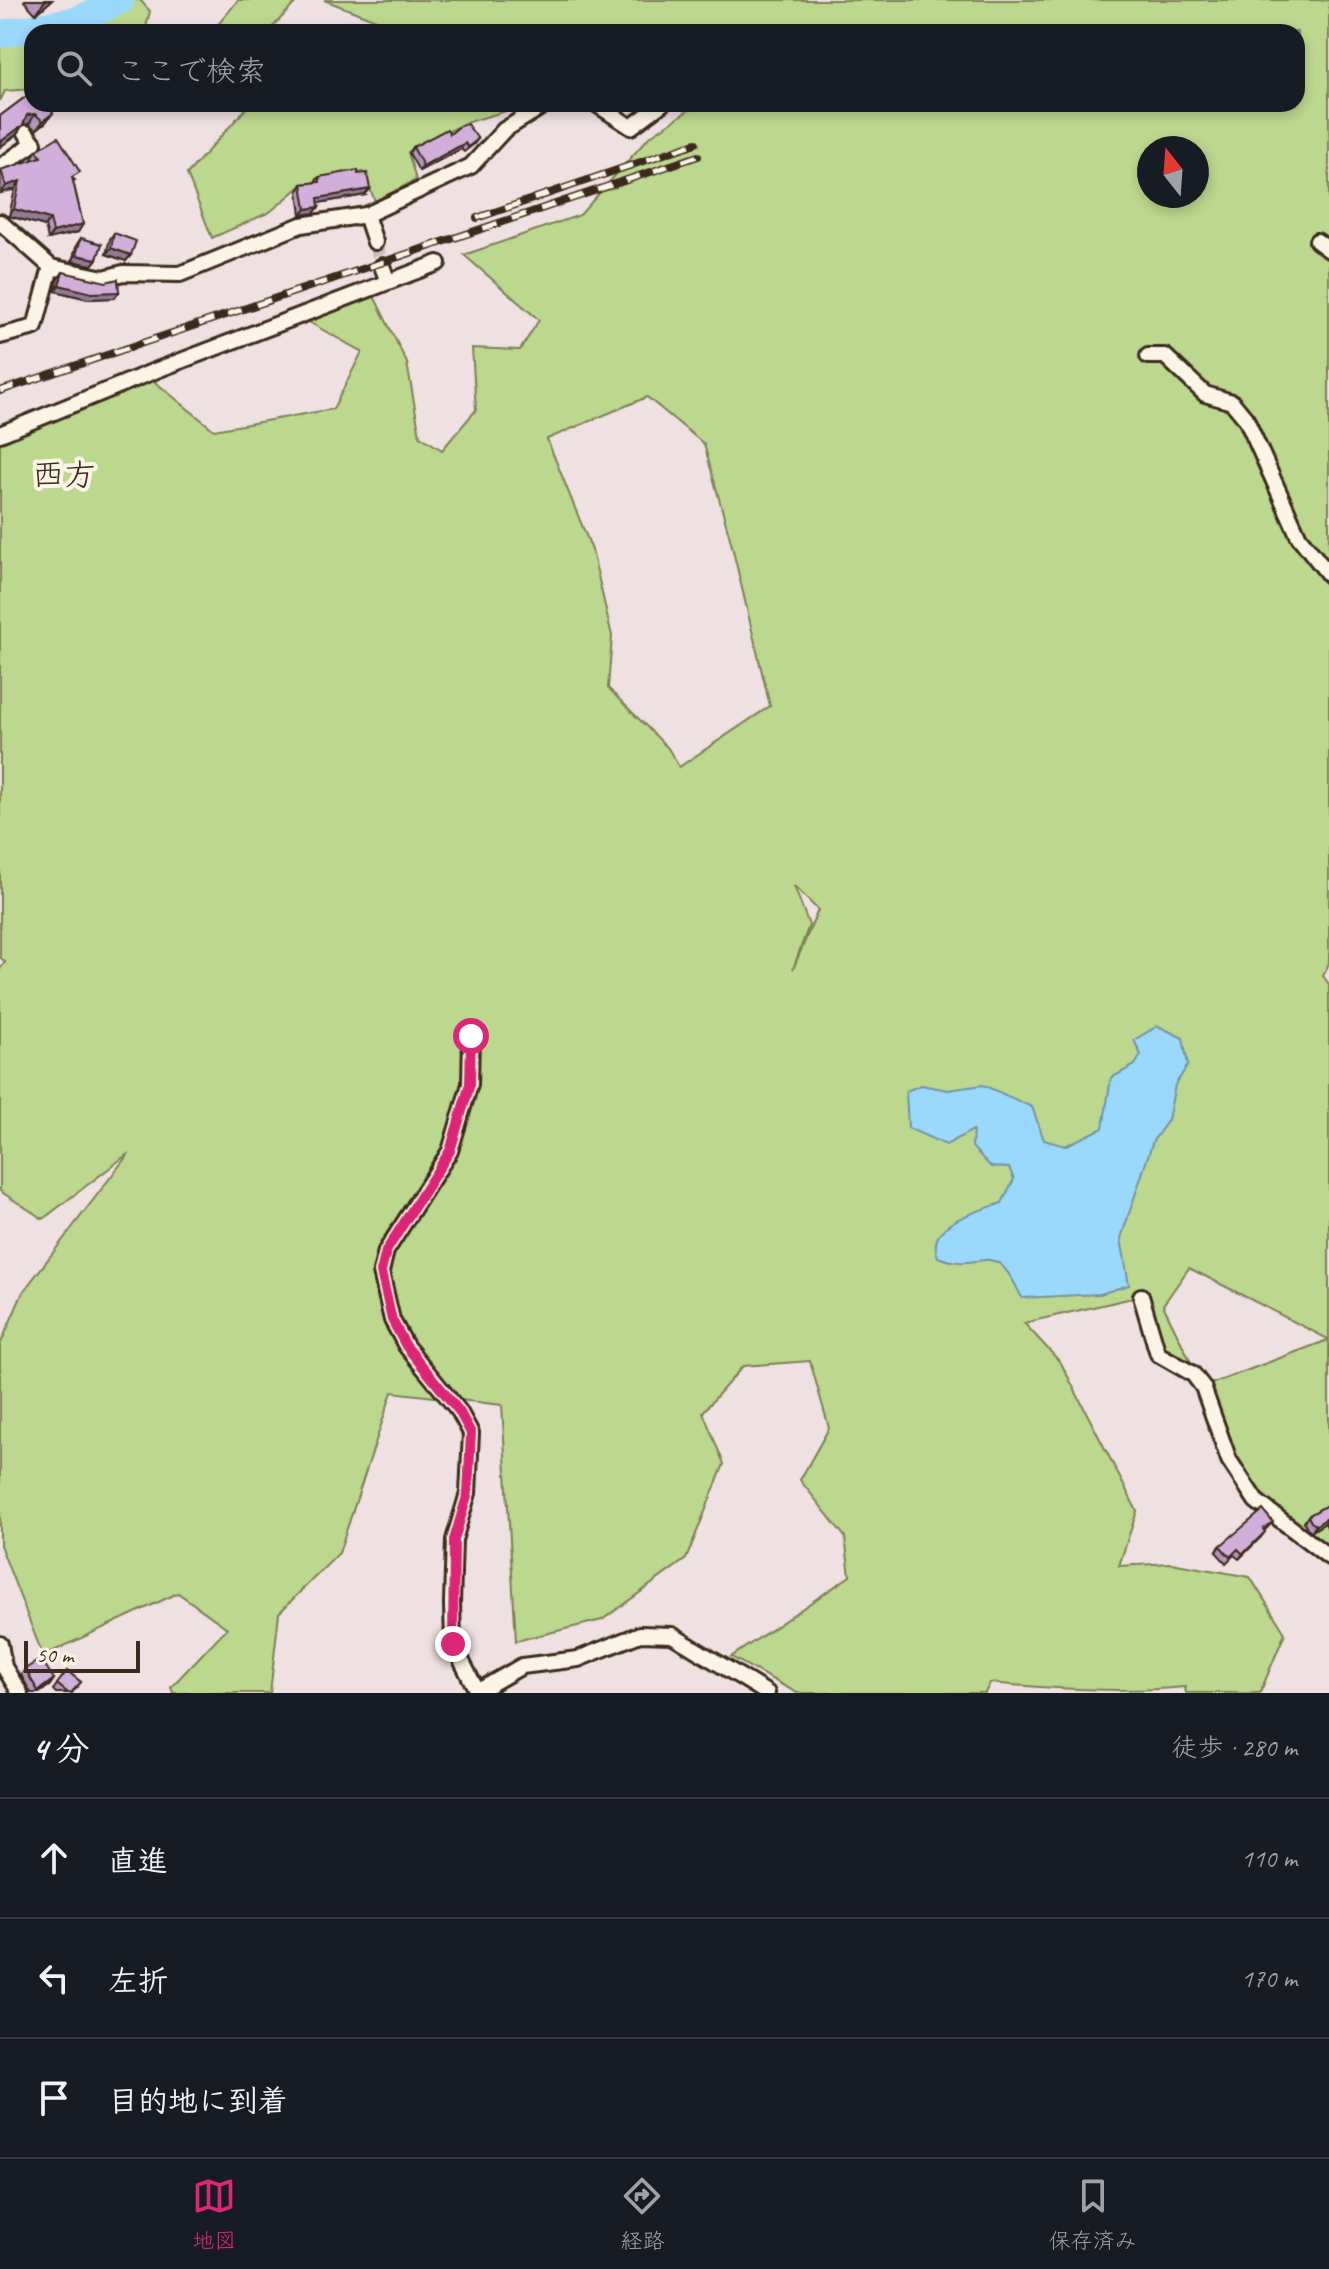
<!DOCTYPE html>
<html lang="ja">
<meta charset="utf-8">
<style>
:root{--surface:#171b24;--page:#20242c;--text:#f1f3f6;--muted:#9ea1a6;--line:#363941;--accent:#db2777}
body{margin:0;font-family:Caveat,"Klee One",sans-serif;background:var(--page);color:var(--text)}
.compass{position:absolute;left:1137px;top:136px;width:72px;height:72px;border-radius:50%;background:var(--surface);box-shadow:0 4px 12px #0003;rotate:343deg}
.scale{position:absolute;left:24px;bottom:20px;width:116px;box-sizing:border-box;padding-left:8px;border:4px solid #3b2a1e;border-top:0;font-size:22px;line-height:28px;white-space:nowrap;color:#3b2a1e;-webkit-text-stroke:6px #fcf5e5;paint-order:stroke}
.stop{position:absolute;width:24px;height:24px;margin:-18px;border:6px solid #db2777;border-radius:50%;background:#fff}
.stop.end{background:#db2777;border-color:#fff;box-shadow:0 2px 8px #0008}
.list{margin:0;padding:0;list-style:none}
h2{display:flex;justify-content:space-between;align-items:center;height:104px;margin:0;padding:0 32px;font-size:34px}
h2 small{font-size:26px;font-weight:400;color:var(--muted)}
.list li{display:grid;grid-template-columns:52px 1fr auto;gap:24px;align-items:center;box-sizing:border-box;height:120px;padding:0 32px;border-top:2px solid var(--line)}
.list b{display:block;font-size:30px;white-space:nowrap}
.list em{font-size:26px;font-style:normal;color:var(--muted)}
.icon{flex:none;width:44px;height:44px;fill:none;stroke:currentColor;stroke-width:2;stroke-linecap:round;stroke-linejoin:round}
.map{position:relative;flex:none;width:1329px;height:1693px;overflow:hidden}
.search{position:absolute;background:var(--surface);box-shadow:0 4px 12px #0003;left:24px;right:24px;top:24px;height:88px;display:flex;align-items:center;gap:20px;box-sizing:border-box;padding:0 28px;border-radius:24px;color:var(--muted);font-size:30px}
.sheet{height:464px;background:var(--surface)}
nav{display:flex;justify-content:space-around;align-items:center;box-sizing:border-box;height:112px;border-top:2px solid var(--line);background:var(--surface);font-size:22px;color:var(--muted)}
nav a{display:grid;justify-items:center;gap:4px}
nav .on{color:var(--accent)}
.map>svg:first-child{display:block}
</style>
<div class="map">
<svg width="1329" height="1693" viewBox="0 0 1329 1693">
<rect width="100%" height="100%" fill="#efe0e2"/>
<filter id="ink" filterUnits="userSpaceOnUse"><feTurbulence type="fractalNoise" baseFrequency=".0125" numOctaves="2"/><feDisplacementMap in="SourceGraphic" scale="16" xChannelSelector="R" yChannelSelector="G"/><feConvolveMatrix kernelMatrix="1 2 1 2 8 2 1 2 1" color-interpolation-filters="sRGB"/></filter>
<g filter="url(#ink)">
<g fill="#bcd78e" stroke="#7c8056" stroke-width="2" fill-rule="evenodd">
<path d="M 135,0 L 140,0 L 150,11 L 145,32 L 39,32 L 81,24 Z"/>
<path d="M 238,0 L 298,0 L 268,32 L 212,32 Z"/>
<path d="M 324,0 L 1329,0 L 1329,963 L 1323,976 L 1329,984 L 1329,1562 L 1256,1501 L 1203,1387 L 1161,1357 L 1141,1296 L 1024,1323 L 1061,1363 L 1137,1511 L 1119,1566 L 1171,1563 L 1250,1577 L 1285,1633 L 1260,1693 L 1186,1693 L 1185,1687 C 1123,1693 1053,1689 990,1683 L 985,1693 L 797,1693 L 731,1657 L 850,1576 L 845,1537 L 800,1480 L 829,1428 L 810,1361 L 743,1366 L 703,1412 L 724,1464 L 686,1559 L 602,1620 L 516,1641 L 502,1405 L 392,1392 L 339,1553 L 279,1613 L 270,1693 L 173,1693 L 171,1687 L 227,1628 L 178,1593 L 43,1656 L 0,1545 L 0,1345 L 23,1292 L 129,1153 L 43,1219 L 0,1191 L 0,969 L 5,962 L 0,957 L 0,437 L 150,378 L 214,430 L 333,409 L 362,352 L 307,321 L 373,294 L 407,363 L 420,436 L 442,450 L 476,410 L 472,348 L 520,350 L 539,320 L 464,255 L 580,215 L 649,137 L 698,104 L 1297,104 L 1297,32 L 377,32 L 384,23 ZM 1149,148 L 1197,148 L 1197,196 L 1149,196 ZM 647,397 L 704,444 L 731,542 L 770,706 L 679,767 L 668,748 L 608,688 L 612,636 L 592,550 L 547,439 ZM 794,886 L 818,910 L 793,969 L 809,925 ZM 1189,1268 L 1328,1339 L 1328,1340 L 1203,1387 L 1163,1305 Z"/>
<path d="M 32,33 L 32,89 L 5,91 L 0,101 L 0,39 Z"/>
<path d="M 250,104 L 530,104 L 465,123 L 408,152 L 416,180 L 375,201 L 363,172 L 302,185 L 270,212 L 212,238 L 187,174 Z"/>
</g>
<path fill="#9ad9fb" stroke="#7493a3" stroke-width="2" d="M 1158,1026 L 1183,1038 L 1188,1065 L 1175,1085 L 1168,1120 L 1153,1141 L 1121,1238 L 1129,1285 L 1100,1294 L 1022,1298 C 991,1232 987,1276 938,1257 C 924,1223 979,1211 1002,1203 L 1014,1179 L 1009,1168 L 991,1167 L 972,1147 L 973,1130 L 946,1145 L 908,1128 L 906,1091 L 921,1085 L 948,1090 L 983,1085 L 1032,1107 L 1044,1140 L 1065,1146 L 1103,1128 L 1111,1078 L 1135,1065 L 1141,1055 L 1134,1040 Z"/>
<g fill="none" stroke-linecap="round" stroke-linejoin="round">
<path stroke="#9ad9fb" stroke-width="28" d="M 0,34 L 78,20 L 121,0"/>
<path stroke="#cbbcbb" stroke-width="14" stroke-dasharray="14 7" stroke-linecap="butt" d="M 375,242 L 382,266"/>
<defs>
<g id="minor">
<path d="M 596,104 L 631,127 L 662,104"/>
<path d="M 0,167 L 34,143 L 26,133"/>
<path d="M 366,215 L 375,242"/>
<path d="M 0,222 L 51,267 L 104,278 L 123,273 L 180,274 L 301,225 L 366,215 L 471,166 L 504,130 L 546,104"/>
<path d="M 1317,241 L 1329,250"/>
<path d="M 382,266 L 388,282"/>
<path d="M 0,336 L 35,327 L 51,267"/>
<path d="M 1148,356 L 1165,356 L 1205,394 L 1232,402 L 1246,419 L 1299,537 L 1329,575"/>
<path d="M 0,434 L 157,370 L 438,263"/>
<path d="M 471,1036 L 470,1084 L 450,1151 L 386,1251 L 381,1272 L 392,1320 L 406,1346 L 459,1411 L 471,1433 L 468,1493 L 454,1540 L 452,1603 L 453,1644 L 477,1691"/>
<path d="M 1141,1296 L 1158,1354 L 1193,1374 L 1203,1387 L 1229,1460 L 1256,1501 L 1329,1557"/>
<path d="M 0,1644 L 4,1667 L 20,1693"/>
<path d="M 475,1693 L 522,1666 L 578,1659 L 640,1634 L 672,1635 L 767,1693"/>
</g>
</defs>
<use href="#minor" stroke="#3b2a1e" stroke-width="20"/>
<use href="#minor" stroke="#fcf5e5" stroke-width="14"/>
<defs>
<g id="rail">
<path d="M 477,218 L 696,143"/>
<path d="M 0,391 L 698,156"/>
</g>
</defs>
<use href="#rail" stroke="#3b2a1e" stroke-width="8"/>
<use href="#rail" stroke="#fcf5e5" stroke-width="5" stroke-dasharray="15" stroke-linecap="butt"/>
</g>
<g fill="#b496bb" stroke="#3b2a1e" stroke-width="2">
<path d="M 25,0 L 52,0 L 36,14 L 24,1 Z"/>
<path d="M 32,92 L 46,122 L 36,130 L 29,124 L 23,124 L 16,135 L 0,147 L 0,116 Z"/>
<path d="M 450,134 L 478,139 L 474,144 L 464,152 L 461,149 L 419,171 L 409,153 L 413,147 Z"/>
<path d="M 37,150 L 75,180 L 73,181 L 83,224 L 78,232 L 48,239 L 45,226 L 9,216 L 15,189 L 1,193 L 0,171 L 1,170 L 33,160 L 32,158 Z"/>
<path d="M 319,177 L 365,195 L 318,203 L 319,207 L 314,213 L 301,215 L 298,191 L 302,184 L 314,183 Z"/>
<path d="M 114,233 L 131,255 L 126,261 L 106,254 L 110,239 Z"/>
<path d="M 81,238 L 97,259 L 92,265 L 72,261 L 77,244 Z"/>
<path d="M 63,272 L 115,298 L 88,299 L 55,291 L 58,279 Z"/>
<path d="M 1329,1504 L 1329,1531 L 1325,1523 L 1312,1531 L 1307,1528 L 1304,1522 L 1308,1516 Z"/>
<path d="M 1273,1522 L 1264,1531 L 1261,1537 L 1239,1559 L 1234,1555 L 1226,1563 L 1216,1552 L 1220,1546 Z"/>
<path d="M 25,1669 L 54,1679 L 50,1685 L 39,1693 L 31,1693 L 21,1675 Z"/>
<path d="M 67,1671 L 81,1682 L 72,1693 L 56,1693 L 53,1690 Z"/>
</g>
<g fill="#927a99" stroke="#3b2a1e" stroke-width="2">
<path d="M 46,0 L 52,0 L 36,14 L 44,2 Z"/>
<path d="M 53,113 L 46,122 L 36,130 L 43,121 Z"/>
<path d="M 35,114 L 29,124 L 20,125 L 27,115 Z"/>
<path d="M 23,125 L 16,135 L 0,147 L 0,142 Z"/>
<path d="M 465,143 L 461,149 L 419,171 L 423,166 Z"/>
<path d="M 20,181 L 15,189 L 1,193 L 6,186 Z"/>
<path d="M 370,189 L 365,195 L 313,204 L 318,198 Z"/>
<path d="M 319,207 L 314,213 L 301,215 L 306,209 Z"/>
<path d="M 14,209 L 50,219 L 45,226 L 9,216 Z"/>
<path d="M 83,224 L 78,232 L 48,239 L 53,232 Z"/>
<path d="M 111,248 L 131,255 L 126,261 L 106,254 Z"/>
<path d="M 76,255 L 97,259 L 92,265 L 72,261 Z"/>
<path d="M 59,285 L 119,292 L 115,298 L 88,299 L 55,291 Z"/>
<path d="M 1329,1517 L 1325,1523 L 1312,1531 L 1316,1525 Z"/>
<path d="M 1265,1532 L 1261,1537 L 1239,1559 L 1243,1554 Z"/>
<path d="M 54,1679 L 50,1685 L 39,1693 L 36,1693 Z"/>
</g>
<g fill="#d1afda" stroke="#3b2a1e" stroke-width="2">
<path d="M 32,92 L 32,104 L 46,104 L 53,113 L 43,121 L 35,114 L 27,115 L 23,125 L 0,142 L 0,116 Z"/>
<path d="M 467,124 L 478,139 L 468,147 L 465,143 L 423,166 L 413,147 L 447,129 L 450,134 L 461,125 Z"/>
<path d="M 58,137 L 80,172 L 72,177 L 83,224 L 53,232 L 50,219 L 14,209 L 20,181 L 6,186 L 1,170 L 41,157 L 37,150 Z"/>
<path d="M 358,170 L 358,174 L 367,173 L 370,189 L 318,198 L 319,207 L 306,209 L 302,184 L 320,182 L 319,177 Z"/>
<path d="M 114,233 L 136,241 L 131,255 L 111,248 Z"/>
<path d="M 81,238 L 102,244 L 97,259 L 76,255 Z"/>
<path d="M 63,272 L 106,282 L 118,279 L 119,292 L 92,293 L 59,285 Z"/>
<path d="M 1329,1504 L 1329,1517 L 1316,1525 L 1311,1522 L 1308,1516 Z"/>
<path d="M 1263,1510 L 1273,1522 L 1263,1529 L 1265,1532 L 1243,1554 L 1238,1549 L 1230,1557 L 1220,1546 Z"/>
<path d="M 41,1659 L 54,1679 L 38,1691 L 25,1669 Z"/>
<path d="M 67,1671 L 81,1682 L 71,1693 L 68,1693 L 57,1684 Z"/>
</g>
</g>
<g fill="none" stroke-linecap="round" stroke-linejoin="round" filter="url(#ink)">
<path stroke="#db2777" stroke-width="10" d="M 453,1644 L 454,1540 L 468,1493 L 471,1433 L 459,1411 L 406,1346 L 392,1320 L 381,1272 L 386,1251 L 450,1151 L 470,1084 L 471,1036"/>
</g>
<g text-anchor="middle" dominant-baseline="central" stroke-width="8" stroke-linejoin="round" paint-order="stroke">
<g font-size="32" fill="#3b2a1e" stroke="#fcf5e5">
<text x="64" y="474">西方</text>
</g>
</g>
</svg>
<svg class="compass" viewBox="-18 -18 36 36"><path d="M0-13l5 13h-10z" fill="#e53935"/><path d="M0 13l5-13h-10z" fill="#9ea1a6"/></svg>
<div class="scale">50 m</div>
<div class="stop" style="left:471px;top:1036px"></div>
<div class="stop end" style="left:453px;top:1644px"></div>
<div class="search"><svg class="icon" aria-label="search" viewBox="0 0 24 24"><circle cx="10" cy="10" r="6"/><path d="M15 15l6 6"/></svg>ここで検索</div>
</div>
<section class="sheet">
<h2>4 分<small>徒歩 · 280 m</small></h2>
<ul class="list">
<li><svg class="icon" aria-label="ahead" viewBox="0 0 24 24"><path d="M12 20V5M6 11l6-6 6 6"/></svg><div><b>直進</b></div><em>110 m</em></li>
<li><svg class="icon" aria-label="left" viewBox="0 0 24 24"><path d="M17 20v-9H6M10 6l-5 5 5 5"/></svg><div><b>左折</b></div><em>170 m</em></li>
<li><svg class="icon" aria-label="arrive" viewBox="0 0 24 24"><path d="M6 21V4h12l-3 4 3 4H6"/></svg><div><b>目的地に到着</b></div></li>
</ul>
</section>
<nav>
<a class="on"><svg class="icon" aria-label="map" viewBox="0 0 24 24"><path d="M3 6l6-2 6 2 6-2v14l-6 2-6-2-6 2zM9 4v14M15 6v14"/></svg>地図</a>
<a><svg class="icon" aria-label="directions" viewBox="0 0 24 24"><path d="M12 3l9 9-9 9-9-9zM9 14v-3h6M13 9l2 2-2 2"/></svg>経路</a>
<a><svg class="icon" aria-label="saved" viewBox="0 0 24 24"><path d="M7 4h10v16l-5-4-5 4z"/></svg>保存済み</a>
</nav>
